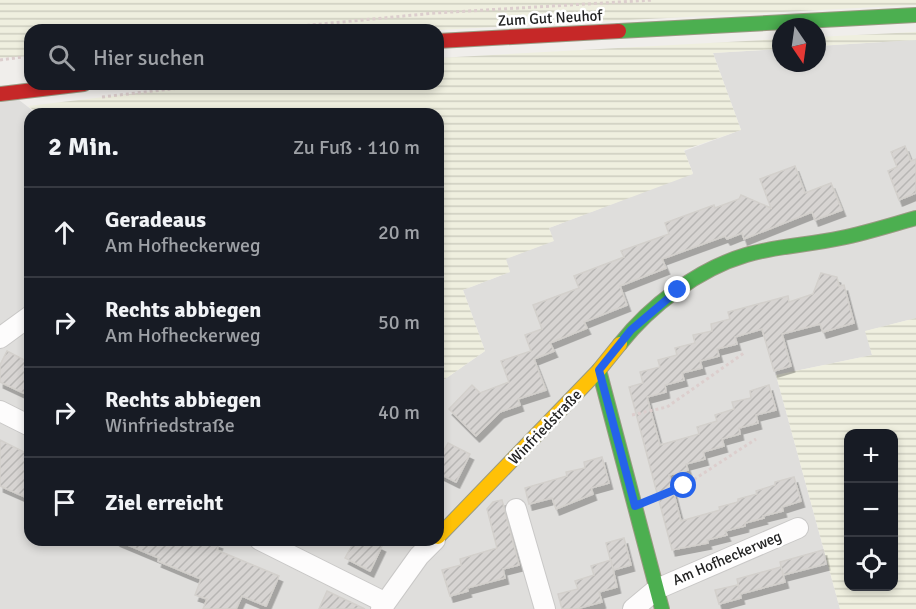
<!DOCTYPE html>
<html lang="de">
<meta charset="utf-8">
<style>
:root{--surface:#171b24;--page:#20242c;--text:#f1f3f6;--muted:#9ea1a6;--line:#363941}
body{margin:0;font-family:Signika,sans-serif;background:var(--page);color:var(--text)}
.controls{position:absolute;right:18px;bottom:18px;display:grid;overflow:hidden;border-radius:12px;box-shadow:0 3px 9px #0003}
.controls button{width:54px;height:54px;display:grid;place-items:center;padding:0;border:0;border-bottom:2px solid var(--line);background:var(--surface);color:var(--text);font:30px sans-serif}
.compass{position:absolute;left:772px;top:18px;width:54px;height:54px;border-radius:50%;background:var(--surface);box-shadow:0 3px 9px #0003;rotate:167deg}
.stop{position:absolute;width:18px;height:18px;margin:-14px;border:4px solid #2563eb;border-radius:50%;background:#fff}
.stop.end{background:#2563eb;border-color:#fff;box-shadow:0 2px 6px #0008}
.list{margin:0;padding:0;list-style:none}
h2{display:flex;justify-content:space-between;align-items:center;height:78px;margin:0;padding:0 24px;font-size:26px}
h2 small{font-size:20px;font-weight:400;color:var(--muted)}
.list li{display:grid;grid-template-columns:39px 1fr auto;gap:18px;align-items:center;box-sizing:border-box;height:90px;padding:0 24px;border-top:2px solid var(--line)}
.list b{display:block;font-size:22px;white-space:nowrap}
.list p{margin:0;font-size:20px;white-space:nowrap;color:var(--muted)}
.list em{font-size:20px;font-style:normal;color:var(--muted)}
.icon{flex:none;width:33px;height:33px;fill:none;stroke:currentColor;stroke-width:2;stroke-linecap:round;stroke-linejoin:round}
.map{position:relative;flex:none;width:916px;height:609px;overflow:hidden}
.search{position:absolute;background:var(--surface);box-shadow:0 3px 9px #0003;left:24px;top:24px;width:420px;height:66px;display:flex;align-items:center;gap:15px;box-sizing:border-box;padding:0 21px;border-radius:18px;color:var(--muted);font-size:22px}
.panel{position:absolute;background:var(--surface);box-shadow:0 3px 9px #0003;left:24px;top:108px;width:420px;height:438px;border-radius:18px}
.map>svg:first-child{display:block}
</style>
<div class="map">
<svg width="916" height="609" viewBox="0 0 916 609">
<defs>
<pattern id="farmland-rules" width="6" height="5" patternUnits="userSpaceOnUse" patternTransform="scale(1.5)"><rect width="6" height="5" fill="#efefdf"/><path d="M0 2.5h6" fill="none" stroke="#cdcdbf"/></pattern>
<pattern id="building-hatch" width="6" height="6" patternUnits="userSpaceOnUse" patternTransform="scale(1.5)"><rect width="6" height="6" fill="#d7d4d2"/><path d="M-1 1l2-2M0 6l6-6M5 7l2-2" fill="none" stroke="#b8b6b4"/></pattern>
<filter id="shadow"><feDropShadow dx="3.5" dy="6" stdDeviation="0" flood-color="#0004"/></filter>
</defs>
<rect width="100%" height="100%" fill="#f0eeeb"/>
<path fill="#dfdedc" d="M 916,40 L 916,318 L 866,331 L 872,355 L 776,375 L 840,609 L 0,609 L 0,85 L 37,114 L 30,114 L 30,540 L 438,540 L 438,384 L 485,351 L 463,290 L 510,272 L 505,259 L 553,241 L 549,228 L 693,173 L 684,151 L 741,130 L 713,53 L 781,49 L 781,63 L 817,63 L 817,46 Z"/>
<g fill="url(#farmland-rules)" fill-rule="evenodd">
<path d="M 0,0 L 916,0 L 916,5 L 438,30 L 30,30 L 30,56 L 0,58 Z"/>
<path d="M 916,32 L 916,40 L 817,46 L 817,37 Z"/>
<path d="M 781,39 L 781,49 L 713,53 L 741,130 L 684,150 L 693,174 L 549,228 L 554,241 L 506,259 L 510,272 L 463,290 L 485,351 L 438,384 L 438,114 L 39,114 L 28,106 L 214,84 L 438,84 L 438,58 Z"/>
<path d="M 916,318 L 916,609 L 840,609 L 776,375 L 872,355 L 865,331 ZM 848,434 L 894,434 L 894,586 L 848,586 Z"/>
</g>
<g fill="url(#building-hatch)" stroke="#d3d0cc" stroke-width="1.5" filter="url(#shadow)">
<path d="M 905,146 L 911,161 L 916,159 L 916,193 L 899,200 L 888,171 L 897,167 L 891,152 Z"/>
<path d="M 795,166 L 805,193 L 831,183 L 842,210 L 815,220 L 812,212 L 744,239 L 742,233 L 727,239 L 725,236 L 662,259 L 666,268 L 620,286 L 627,305 L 584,322 L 587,328 L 550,343 L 554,351 L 534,359 L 546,390 L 518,399 L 520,405 L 500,412 L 476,436 L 449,409 L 472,385 L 480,393 L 509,382 L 501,361 L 531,351 L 525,335 L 542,329 L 533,305 L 579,288 L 574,276 L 624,257 L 621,251 L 669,234 L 665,223 L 714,205 L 715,208 L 739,199 L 741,195 L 771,208 L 760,179 Z"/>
<path d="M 821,273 L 837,277 L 839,286 L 844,285 L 854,323 L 823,332 L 820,324 L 782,334 L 791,366 L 774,371 L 762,329 L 735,337 L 737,344 L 717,349 L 719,356 L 700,361 L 702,368 L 682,373 L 684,380 L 665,385 L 666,392 L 647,397 L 660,445 L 699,434 L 697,427 L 717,421 L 715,415 L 734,409 L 732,402 L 751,398 L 750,391 L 769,385 L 776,410 L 756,415 L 758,423 L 739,428 L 740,434 L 722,439 L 724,446 L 703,452 L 705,459 L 686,464 L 688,470 L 669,475 L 681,521 L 720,510 L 719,507 L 738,502 L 738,499 L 757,494 L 756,491 L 775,485 L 775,482 L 794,477 L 801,501 L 782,507 L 783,511 L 763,516 L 764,518 L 745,523 L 745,526 L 725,531 L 727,535 L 707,540 L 708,543 L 672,550 L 629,387 L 643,383 L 640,372 L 660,367 L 658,360 L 677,355 L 675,348 L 695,343 L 693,335 L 712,331 L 711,324 L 730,319 L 728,312 L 788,296 L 789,302 L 813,294 Z"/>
<path d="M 7,351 L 30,363 L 30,396 L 0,382 L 0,365 Z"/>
<path d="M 0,440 L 30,455 L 30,499 L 0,486 Z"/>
<path d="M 448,443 L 470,454 L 456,482 L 438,473 L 438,448 L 444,450 Z"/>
<path d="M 602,457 L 609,483 L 591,488 L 593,494 L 556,509 L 552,498 L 529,504 L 525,488 L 567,476 L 566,472 L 585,468 L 584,462 Z"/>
<path d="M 502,500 L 519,565 L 503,569 L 505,578 L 467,588 L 468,591 L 450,596 L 442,570 L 461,565 L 460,559 L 497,548 L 487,509 L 493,502 Z"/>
<path d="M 624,538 L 631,565 L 613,570 L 606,543 Z"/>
<path d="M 116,540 L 210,540 L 219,543 L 217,550 L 279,576 L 266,606 L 242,596 L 236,609 L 203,609 L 207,599 L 195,595 L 201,579 L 158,561 L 159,558 Z"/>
<path d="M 355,540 L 370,540 L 382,546 L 370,571 L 345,558 Z"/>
<path d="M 823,550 L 826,564 L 783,575 L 780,562 Z"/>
<path d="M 611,560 L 617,587 L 599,592 L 602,602 L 576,609 L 562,609 L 558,594 L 578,589 L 575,581 L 594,575 L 591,566 Z"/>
<path d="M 781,567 L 785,582 L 740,594 L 741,598 L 719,604 L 715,590 L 738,585 L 739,588 L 737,579 Z"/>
<path d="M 327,591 L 365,609 L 319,609 Z"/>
</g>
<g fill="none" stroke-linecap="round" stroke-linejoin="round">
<defs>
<g id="street">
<path d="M 0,338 L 30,316"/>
<path d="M 0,411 L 30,426"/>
<path d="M 516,509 L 545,609"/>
<path d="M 260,540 L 384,602"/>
<path d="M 381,609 L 419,556 L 435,540"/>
<path d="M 633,609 L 657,589 L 798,528"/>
</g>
<g id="fast">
<path d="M 619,31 L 916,15"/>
<path d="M 620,344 C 650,306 698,269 746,255 C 776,246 809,245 841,238 C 866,233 891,225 916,218"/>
<path d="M 599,370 L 662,609"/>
</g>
<path id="slow" d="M 438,537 L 599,370 L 620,344"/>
<g id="jam">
<path d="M 438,41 L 619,31"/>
<path d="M 0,94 L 84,84"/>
</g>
</defs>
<use href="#street" stroke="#c9c8c7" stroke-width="22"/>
<use href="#fast" stroke="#999a82" stroke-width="16"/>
<use href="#slow" stroke="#999a82" stroke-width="16"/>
<use href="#jam" stroke="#999a82" stroke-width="16"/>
<g stroke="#dccecd" stroke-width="3" stroke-dasharray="3 3" stroke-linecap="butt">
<path d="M 259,30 L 435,13 L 653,0"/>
<path d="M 0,60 L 30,56"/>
<path d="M 102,97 L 214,84"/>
<path d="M 632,415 L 667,407 L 744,353"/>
<path d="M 656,497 L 684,486 L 756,439"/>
</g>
<use href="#street" stroke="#fdfcfc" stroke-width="20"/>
<use href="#fast" stroke="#4caf50" stroke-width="14"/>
<use href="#slow" stroke="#ffc107" stroke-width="14"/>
<use href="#jam" stroke="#c62828" stroke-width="14"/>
</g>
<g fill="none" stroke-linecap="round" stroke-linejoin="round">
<path stroke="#2563eb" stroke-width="8" d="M 678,290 L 631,330 L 599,370 L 635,506 L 684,486"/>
</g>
<g text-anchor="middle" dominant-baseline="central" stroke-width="5" stroke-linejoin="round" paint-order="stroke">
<g font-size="15" fill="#222" stroke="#fff">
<text transform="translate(550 18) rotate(-3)">Zum Gut Neuhof</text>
<text transform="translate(545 427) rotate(-46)">Winfriedstraße</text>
<text transform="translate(727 558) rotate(-23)">Am Hofheckerweg</text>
</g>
</g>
</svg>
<div class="controls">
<button>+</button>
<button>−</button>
<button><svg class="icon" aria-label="locate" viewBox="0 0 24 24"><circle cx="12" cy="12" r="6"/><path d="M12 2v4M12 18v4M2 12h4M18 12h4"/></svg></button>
</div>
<svg class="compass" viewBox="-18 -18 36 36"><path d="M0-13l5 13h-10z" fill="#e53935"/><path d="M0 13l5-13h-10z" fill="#9ea1a6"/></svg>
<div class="stop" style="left:684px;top:486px"></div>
<div class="stop end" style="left:678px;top:290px"></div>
<div class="search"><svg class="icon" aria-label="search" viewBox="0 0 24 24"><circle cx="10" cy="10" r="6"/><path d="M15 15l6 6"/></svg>Hier suchen</div>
<section class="panel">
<h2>2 Min.<small>Zu Fuß · 110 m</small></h2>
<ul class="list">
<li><svg class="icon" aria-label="ahead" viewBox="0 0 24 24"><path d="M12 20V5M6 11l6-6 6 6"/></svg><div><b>Geradeaus</b><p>Am Hofheckerweg</p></div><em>20 m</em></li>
<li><svg class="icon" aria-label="right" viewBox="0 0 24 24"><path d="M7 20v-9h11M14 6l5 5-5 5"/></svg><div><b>Rechts abbiegen</b><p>Am Hofheckerweg</p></div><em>50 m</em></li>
<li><svg class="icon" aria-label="right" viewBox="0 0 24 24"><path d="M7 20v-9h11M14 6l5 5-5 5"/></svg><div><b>Rechts abbiegen</b><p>Winfriedstraße</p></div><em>40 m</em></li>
<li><svg class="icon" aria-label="arrive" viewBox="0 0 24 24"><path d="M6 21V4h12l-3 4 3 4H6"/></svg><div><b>Ziel erreicht</b></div></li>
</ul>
</section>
</div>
